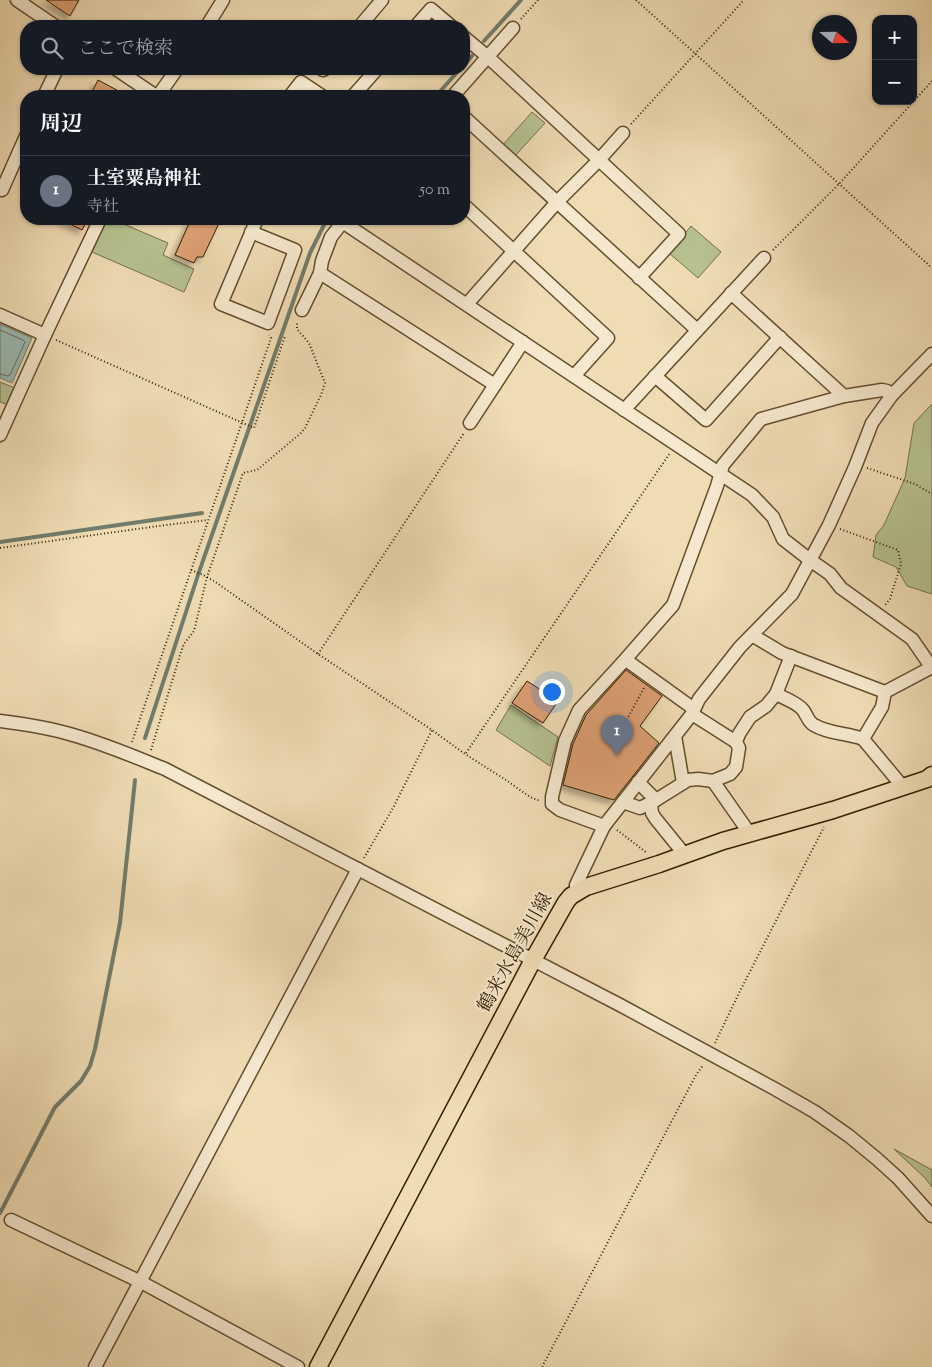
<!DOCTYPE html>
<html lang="ja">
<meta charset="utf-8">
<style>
:root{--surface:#171b24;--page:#20242c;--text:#f1f3f6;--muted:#9ea1a6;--line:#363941;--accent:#7c3aed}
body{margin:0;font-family:"Sorts Mill Goudy","Noto Serif JP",serif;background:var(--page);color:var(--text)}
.controls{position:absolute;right:15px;top:15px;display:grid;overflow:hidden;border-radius:10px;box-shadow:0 1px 4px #0004}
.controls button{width:45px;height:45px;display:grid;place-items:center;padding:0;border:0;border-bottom:1px solid var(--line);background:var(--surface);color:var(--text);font:25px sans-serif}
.compass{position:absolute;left:812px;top:15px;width:45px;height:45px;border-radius:50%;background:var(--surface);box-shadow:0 1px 4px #0004;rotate:110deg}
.you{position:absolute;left:551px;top:691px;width:18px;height:18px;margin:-12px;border:4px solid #fff;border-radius:50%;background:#1a73e8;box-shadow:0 0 0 8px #1a73e833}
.badge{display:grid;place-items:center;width:32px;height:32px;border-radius:50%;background:var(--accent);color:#fff;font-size:16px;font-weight:700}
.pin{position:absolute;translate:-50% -41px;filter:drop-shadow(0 1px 2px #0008)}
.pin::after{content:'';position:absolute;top:26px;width:18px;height:15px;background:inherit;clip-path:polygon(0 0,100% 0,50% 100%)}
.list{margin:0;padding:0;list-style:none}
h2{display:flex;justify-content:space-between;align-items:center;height:65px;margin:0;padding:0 20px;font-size:21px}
h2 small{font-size:16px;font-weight:400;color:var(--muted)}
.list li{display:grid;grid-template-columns:32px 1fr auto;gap:15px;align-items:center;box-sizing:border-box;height:70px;padding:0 20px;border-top:1px solid var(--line)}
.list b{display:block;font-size:19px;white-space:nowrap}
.list p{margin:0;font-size:16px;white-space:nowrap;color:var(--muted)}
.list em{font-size:16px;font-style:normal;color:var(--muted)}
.icon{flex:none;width:28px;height:28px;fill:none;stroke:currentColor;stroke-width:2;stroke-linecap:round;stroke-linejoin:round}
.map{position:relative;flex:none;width:932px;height:1367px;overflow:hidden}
.search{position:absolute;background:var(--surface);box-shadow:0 1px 4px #0004;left:20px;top:20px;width:450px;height:55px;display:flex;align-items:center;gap:12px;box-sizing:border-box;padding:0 18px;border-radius:20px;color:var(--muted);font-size:19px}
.panel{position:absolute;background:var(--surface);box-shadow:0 1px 4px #0004;left:20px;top:90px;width:450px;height:135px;border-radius:20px}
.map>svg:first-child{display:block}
</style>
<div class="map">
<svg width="932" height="1367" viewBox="0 0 932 1367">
<defs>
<filter id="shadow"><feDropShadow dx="-4.5" dy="4.5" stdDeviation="2.5" flood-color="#0004"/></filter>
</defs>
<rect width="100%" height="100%" fill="#efdcb3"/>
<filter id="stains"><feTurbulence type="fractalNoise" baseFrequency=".004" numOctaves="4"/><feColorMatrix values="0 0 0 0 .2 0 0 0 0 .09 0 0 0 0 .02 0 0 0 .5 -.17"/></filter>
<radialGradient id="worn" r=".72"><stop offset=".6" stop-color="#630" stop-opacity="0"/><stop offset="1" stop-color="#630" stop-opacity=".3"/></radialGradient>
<g fill="#b6c18f" stroke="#757048">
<path d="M 532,112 L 545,123 L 514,157 L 501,147 Z"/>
<path d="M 107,219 L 112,219 L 168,243 L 163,255 L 194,269 L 184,292 L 92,252 Z"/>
<path d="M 691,226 L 721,252 L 698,278 L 669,253 Z"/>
<path d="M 0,382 L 15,388 L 9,405 L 0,402 Z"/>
<path d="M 932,404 L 932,594 L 907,586 L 896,567 L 873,557 L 876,535 L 884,525 L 905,478 L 914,423 Z"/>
<path d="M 511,705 L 558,737 L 550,766 L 496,730 Z"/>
<path d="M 894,1149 L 932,1170 L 932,1187 L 925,1178 Z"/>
</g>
<path fill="#9abab2" stroke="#717c6b" d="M 0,324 L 32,338 L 12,383 L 0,378 Z"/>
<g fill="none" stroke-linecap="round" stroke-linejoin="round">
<path stroke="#676c59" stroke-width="1" d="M 0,330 L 23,340 L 25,342 L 10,375 L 8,376 L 0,374"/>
<g stroke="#717c6b" stroke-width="4">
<path d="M 484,41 L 521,0"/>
<path d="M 464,65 L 472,56"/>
<path d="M 436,96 L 460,69"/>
<path d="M 0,542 L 202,513"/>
<path d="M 145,738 L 198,575 L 310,253 L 324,225 L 329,219"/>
<path d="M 0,1213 L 55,1107 L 81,1081 L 90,1066 L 95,1049 L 120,923 L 135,780"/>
</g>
</g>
<g fill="#db9f73" stroke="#341f00" filter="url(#shadow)">
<path d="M 46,0 L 79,0 L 70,16 Z"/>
<path d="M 98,80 L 128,96 L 90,96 Z"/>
<path d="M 60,219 L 88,219 L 82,230 Z"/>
<path d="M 191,219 L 221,219 L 203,257 L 197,257 L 194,263 L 175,255 Z"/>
<path d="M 626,670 L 662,696 L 640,726 L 659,743 L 614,800 L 563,785 L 573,744 L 586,715 Z"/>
<path d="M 527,681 L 558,701 L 543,723 L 512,703 Z"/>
</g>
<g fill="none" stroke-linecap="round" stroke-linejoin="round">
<defs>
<g id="minor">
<path d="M 17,0 L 55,26"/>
<path d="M 207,26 L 223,0"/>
<path d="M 360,26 L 382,0"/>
<path d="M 416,26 L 431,9 L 451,26"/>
<path d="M 464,37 L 488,57 L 679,234 L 639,278"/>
<path d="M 116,69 L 156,96"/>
<path d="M 323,70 L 325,69"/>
<path d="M 44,96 L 57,69"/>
<path d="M 158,96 L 177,69"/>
<path d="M 290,96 L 301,82 L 322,96"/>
<path d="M 353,96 L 377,69"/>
<path d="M 453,96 L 513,28"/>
<path d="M 464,117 L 697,330"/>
<path d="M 2,190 L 26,136"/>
<path d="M 464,205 L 608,338 L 574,376"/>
<path d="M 338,219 L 752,495 L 773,517 L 783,539 L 810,560 L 830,574 L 841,588 L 912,639 L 932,668"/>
<path d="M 251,232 L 295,250 L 268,323 L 221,304 L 257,219"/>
<path d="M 320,273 L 495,385"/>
<path d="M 731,293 L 844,396"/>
<path d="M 467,304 L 557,202 L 599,160 L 623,133"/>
<path d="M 302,310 L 320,273 L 322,261 L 331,237 L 345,219"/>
<path d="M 0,315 L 45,335"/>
<path d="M 655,376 L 706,420 L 780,337"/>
<path d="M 624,410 L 764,258"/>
<path d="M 470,423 L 523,342"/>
<path d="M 0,435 L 45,335 L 100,219"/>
<path d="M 752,635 L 782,653 L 885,692 L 932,667"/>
<path d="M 626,660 L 694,709"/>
<path d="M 885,692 L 882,707 L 863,739 L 903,787"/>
<path d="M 776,694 C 784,698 798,703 803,710 C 807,715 808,722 814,725 C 829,734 847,733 863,739"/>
<path d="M 692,714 L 736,742"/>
<path d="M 0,721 C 24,724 50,728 73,735 C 105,744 135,757 165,769 L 620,1005 L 775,1089 L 815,1112 L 849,1136 L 877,1159 L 898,1178 L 932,1216"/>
<path d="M 675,736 L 683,783"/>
<path d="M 713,781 L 750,834"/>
<path d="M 638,782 L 656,800"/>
<path d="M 623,802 L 640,808 L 656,800 L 688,780 L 698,779 L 713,781 L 730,774 L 736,767 L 739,748 L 736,742 L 739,734 L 750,717 L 766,706 L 776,694 L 791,656"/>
<path d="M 651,803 L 652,813 L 655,818 L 685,855"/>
<path d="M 604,826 L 560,810 L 552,804 L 552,797 L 565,741 L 579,710 L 623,662 L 673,605 L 717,486 L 723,465 L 761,419 L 844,396 L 882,390 L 887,391 L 892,395"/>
<path d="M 576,892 L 576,885 L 604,826 L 692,714 L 699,699 L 740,647 L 792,594 L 829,525 L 855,467 L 872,423 L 892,395 L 932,354"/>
<path d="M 11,1220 L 141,1282 L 298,1367"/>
<path d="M 95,1367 L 358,869"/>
</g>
<path id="major" d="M 318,1367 L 533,960 L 566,902 L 571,896 L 586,887 L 659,864 L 723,841 L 833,810 L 927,779 L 932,775"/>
</defs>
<use href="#minor" stroke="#634e2d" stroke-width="15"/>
<use href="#major" stroke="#341f00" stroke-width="19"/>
<g stroke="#341f00" stroke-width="2" stroke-dasharray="1 2.5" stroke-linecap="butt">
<path d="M 636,0 L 932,268"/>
<path d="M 521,19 L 538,0"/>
<path d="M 631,124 L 744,0"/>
<path d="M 773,250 L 839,184 L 932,81"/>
<path d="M 56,340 L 254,428 L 285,336"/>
<path d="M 867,468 L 915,484 L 932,494"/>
<path d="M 840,529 L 898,550 L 901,564 L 890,599 L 885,605"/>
<path d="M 0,548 L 166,525 L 208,520"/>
<path d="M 191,570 L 203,575 L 214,581 L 318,654 L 432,730 L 465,754 L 506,780 L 530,797 L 540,801"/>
<path d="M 318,654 L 464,433"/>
<path d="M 620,732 L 644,688"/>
<path d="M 132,742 L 271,338 L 269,335"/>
<path d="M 151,750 L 181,652 L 184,644 L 194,631 L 207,577 L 243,473 L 257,470 L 301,433 L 305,428 L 321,395 L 325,383 L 309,343 L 297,329 L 297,321"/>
<path d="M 466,753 L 670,453"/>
<path d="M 617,830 L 647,853"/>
<path d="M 364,858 L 394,806 L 432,730"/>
<path d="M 715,1043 L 740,991 L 824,827"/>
<path d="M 542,1367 L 696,1075 L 703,1065"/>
</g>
<use href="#minor" stroke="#f5e8ce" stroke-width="12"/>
<use href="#major" stroke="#efdcb3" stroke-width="16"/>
</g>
<g text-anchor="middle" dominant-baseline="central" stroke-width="4" stroke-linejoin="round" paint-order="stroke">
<g font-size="19" fill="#341f00" stroke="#f5e8ce">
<text transform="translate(516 953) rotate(-61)">鶴来水島美川線</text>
</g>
</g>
<rect width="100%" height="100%" filter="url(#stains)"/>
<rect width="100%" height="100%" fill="url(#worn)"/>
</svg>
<div class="controls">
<button>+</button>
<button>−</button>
</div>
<svg class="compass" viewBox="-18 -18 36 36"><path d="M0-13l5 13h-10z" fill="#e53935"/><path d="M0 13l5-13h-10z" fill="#9ea1a6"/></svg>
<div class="you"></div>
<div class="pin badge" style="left:617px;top:756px;background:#6b7280">1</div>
<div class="search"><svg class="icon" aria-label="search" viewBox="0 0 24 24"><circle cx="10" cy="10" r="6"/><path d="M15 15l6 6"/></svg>ここで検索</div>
<section class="panel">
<h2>周辺<small></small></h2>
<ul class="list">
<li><span class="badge" style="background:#6b7280">1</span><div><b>土室粟島神社</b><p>寺社</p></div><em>50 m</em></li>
</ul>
</section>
</div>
